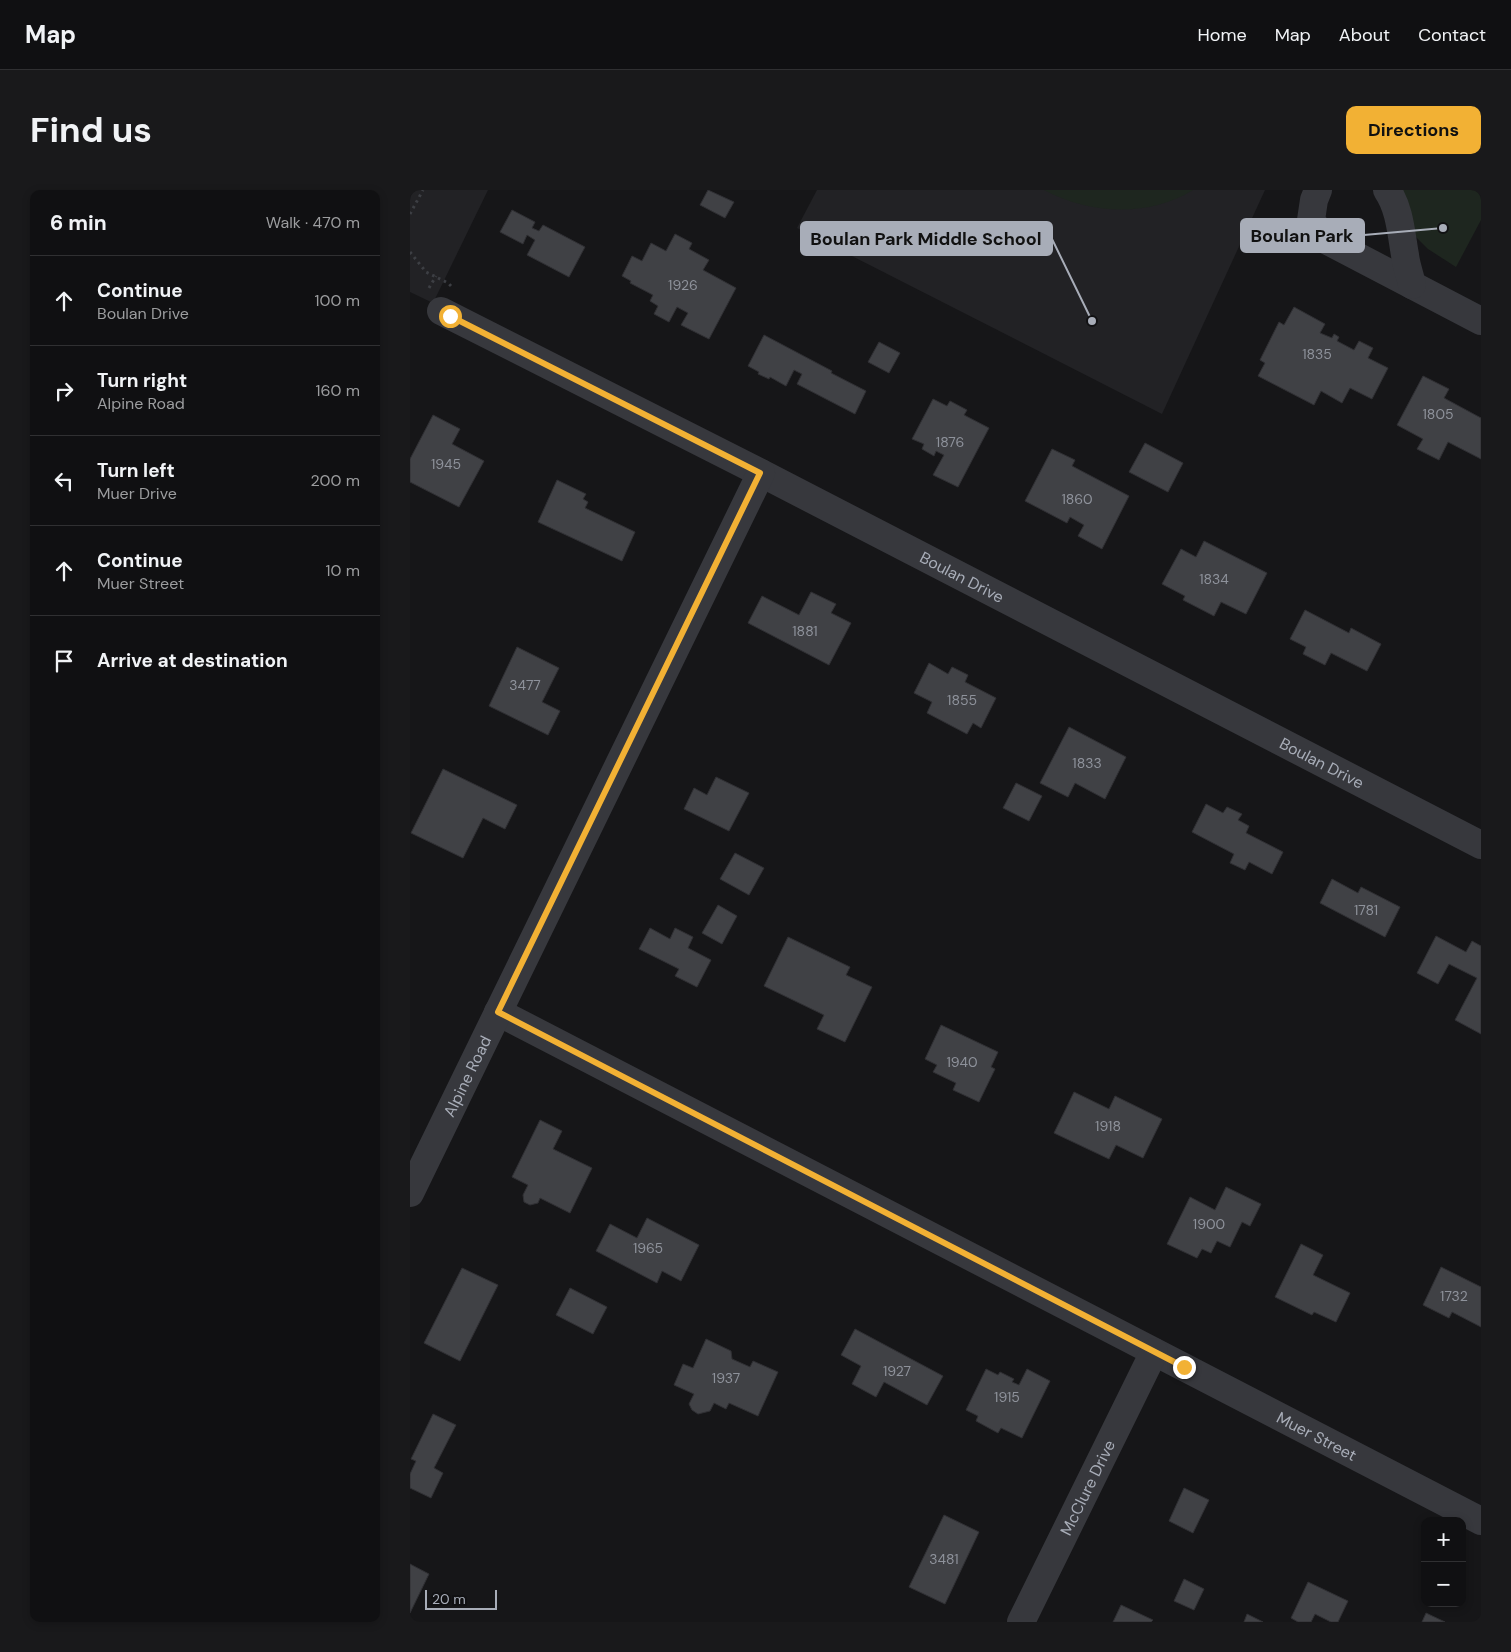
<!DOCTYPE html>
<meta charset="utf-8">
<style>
:root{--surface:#101012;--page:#19191b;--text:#f1f3f6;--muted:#9c9d9f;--line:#303032;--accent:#f2b134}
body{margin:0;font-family:"DM Sans",sans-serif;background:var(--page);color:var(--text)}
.controls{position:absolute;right:15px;bottom:15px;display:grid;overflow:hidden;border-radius:10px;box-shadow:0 2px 8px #0003}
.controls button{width:45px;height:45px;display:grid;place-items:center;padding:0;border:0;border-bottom:1px solid var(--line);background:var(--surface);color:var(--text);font:25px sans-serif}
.scale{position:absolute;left:15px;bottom:12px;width:72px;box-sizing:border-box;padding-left:5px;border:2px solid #a8adb8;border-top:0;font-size:14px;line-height:18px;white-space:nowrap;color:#a8adb8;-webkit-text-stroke:4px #111113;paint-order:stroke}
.stop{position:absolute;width:15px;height:15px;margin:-11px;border:4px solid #f2b134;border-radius:50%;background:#fff}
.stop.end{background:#f2b134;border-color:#fff;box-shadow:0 1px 5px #0008}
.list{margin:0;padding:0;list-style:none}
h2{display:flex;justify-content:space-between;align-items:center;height:65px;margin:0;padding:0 20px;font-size:21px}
h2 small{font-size:16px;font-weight:400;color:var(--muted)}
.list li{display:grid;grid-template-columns:32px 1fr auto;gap:15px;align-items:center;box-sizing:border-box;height:90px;padding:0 20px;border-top:1px solid var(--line)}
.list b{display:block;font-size:19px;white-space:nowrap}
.list p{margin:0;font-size:16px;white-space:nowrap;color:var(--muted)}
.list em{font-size:16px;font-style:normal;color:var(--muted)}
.icon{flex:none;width:28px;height:28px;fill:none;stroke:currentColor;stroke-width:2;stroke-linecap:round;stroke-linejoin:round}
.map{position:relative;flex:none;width:1071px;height:1432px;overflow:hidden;border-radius:10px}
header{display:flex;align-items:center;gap:30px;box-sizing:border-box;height:70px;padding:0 25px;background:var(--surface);border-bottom:1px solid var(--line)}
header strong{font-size:24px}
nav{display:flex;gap:28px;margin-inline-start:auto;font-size:18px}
.intro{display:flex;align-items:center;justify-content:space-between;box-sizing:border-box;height:120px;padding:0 30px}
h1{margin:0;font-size:35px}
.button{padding:12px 22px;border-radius:10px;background:var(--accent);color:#111;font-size:18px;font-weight:700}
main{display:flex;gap:30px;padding:0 30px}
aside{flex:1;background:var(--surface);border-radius:10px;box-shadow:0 2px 8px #0003}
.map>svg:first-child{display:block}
</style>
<header>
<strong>Map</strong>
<nav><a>Home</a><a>Map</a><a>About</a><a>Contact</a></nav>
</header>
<div class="intro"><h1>Find us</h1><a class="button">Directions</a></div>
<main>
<aside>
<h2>6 min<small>Walk · 470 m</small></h2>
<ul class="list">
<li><svg class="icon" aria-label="ahead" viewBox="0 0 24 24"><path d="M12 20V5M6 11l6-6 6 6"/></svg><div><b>Continue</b><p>Boulan Drive</p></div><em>100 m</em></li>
<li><svg class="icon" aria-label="right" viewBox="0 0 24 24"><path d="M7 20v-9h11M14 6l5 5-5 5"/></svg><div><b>Turn right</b><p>Alpine Road</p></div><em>160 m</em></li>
<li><svg class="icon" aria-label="left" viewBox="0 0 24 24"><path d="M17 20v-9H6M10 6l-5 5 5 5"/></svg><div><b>Turn left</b><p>Muer Drive</p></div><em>200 m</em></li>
<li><svg class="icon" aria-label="ahead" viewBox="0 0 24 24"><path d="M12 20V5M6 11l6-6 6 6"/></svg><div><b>Continue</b><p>Muer Street</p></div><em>10 m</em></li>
<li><svg class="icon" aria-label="arrive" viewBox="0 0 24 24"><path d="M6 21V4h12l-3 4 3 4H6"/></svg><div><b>Arrive at destination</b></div></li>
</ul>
</aside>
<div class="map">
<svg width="1071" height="1432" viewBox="0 0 1071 1432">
<rect width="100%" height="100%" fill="#161618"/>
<g fill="#222225">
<path d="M 0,0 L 78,0 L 23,113 L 0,102 Z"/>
<path d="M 407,0 L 855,0 L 752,224 L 387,38 Z"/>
</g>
<g fill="#1e261f">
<path d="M 634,0 L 783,0 C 738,28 679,24 634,0 Z"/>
<path d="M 975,0 L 1071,0 L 1071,30 L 1046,77 L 1018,59 L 1004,45 Z"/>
</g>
<g fill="#404145" stroke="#303034">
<path d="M 298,0 L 324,12 L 315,28 L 290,15 Z"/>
<path d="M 102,20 L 125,32 L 122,38 L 129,41 L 133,35 L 175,57 L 159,87 L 117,65 L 125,50 L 117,45 L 113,54 L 90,42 Z"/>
<path d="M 265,44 L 282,53 L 279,59 L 299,70 L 293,80 L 326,98 L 299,149 L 271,135 L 278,123 L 267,117 L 259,132 L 244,124 L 248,116 L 240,111 L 243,105 L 220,93 L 221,91 L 212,86 L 222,66 L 232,71 L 241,53 L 256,61 Z"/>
<path d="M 884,117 L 915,134 L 910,143 L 922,148 L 924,144 L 929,147 L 927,151 L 944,160 L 949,151 L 963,158 L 958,168 L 978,178 L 962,209 L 940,198 L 932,213 L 911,201 L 904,215 L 848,186 L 855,173 L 850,170 L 869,132 L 874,135 Z"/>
<path d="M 354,145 L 422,181 L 421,183 L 456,201 L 445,224 L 387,194 L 392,184 L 384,180 L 376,196 L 360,187 L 359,189 L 348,184 L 349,182 L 338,176 Z"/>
<path d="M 469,152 L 490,163 L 479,183 L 458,172 Z"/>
<path d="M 1013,186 L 1039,199 L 1034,208 L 1071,228 L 1071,269 L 1038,252 L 1029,270 L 1007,259 L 1013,249 L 987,235 Z"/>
<path d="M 523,209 L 537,216 L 540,211 L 557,220 L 554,225 L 579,238 L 548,297 L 523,285 L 534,265 L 526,261 L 524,266 L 512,259 L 514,254 L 502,249 Z"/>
<path d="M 23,225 L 50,239 L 42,254 L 74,271 L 49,317 L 0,292 L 0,269 Z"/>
<path d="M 735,253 L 773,273 L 758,302 L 719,282 Z"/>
<path d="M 642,259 L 665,270 L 662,276 L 719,306 L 692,359 L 668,346 L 674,335 L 660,327 L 657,333 L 615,311 Z"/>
<path d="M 147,290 L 176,304 L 173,309 L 178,312 L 175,318 L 225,342 L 212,371 L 128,332 Z"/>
<path d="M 794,351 L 857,383 L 836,424 L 811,412 L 804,426 L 773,410 L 775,406 L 752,394 L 771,359 L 786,367 Z"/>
<path d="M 401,402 L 426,414 L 421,423 L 441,433 L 419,475 L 338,433 L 352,406 L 389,425 Z"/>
<path d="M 895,420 L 939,443 L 941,438 L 971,454 L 957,481 L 921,463 L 915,475 L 893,464 L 896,457 L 880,449 Z"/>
<path d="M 107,457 L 149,478 L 132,512 L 150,521 L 138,545 L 79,516 Z"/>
<path d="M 519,473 L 538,484 L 542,477 L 558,485 L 555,492 L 586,508 L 571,538 L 563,533 L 557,544 L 517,523 L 522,512 L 504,503 Z"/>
<path d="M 659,537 L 716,567 L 695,609 L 665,593 L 658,607 L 630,593 Z"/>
<path d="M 33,579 L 107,615 L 95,639 L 73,628 L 53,668 L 1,643 Z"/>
<path d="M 306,587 L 339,603 L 319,641 L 274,619 L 284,598 L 297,605 Z"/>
<path d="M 606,593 L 632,606 L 619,631 L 593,618 Z"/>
<path d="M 796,614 L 813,623 L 817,617 L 832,624 L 828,630 L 839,636 L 836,643 L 873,662 L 862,684 L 839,672 L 835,680 L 820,673 L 824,664 L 782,642 Z"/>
<path d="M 325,663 L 354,678 L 339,705 L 310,689 Z"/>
<path d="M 922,689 L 948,703 L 951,697 L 990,717 L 975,747 L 910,713 Z"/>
<path d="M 308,715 L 327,726 L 312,754 L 292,743 Z"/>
<path d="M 240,738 L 260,749 L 265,738 L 283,747 L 278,758 L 301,770 L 287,797 L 265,786 L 269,779 L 229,759 Z"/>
<path d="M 1026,746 L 1056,762 L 1062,751 L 1071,756 L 1071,844 L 1045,830 L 1067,788 L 1039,774 L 1028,794 L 1007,783 Z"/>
<path d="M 378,747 L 440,777 L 436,785 L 462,797 L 435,852 L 407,839 L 414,825 L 354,796 Z"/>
<path d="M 531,835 L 588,862 L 581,877 L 585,879 L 569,912 L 543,900 L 546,893 L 523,882 L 527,875 L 515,869 Z"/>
<path d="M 664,902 L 699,919 L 705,906 L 752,929 L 733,968 L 706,955 L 699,969 L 644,943 Z"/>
<path d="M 130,930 L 152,941 L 143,959 L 182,978 L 160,1023 L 130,1008 L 128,1013 L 120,1015 L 114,1012 L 113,1005 L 118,995 L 102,987 Z"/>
<path d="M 816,997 L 851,1014 L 840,1036 L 832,1032 L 820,1057 L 807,1051 L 801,1063 L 792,1059 L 787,1068 L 757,1054 L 780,1007 L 805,1020 Z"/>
<path d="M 237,1028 L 289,1055 L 271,1091 L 252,1081 L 247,1093 L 186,1061 L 200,1034 L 227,1048 Z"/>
<path d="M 891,1054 L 913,1065 L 903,1085 L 940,1103 L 926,1132 L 904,1122 L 902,1125 L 865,1107 Z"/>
<path d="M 1031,1077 L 1071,1097 L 1071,1137 L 1042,1122 L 1039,1128 L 1013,1115 Z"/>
<path d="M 52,1078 L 88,1095 L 50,1171 L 14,1153 Z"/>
<path d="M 160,1098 L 197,1117 L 183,1144 L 146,1125 Z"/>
<path d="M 445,1139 L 533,1186 L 517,1215 L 474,1192 L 466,1207 L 442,1194 L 451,1176 L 431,1165 Z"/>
<path d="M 296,1149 L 321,1161 L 322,1169 L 340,1177 L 343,1171 L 368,1182 L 348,1226 L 319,1213 L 316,1219 L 304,1213 L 300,1221 L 288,1224 L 282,1220 L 279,1214 L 284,1204 L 264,1195 L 273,1174 L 283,1178 Z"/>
<path d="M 576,1179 L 588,1185 L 590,1182 L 604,1189 L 602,1192 L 609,1195 L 617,1179 L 640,1191 L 612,1248 L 591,1238 L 588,1243 L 566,1231 L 568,1226 L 556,1220 Z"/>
<path d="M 23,1224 L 46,1235 L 24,1278 L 33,1283 L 21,1308 L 0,1298 L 0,1284 L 6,1271 L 1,1269 Z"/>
<path d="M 774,1298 L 799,1310 L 783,1343 L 759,1331 Z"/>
<path d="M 534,1325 L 569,1342 L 535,1414 L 499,1397 Z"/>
<path d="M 0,1374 L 19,1384 L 0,1423 Z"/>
<path d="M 774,1389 L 794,1399 L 784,1420 L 764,1411 Z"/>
<path d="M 898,1392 L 938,1411 L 928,1432 L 921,1432 L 905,1424 L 901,1432 L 888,1432 L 881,1428 Z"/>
<path d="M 711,1415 L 743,1430 L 741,1432 L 703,1432 Z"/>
<path d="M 1016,1423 L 1035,1432 L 1012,1432 Z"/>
<path d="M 837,1424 L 853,1432 L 834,1432 Z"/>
</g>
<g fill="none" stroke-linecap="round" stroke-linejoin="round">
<g stroke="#3d3f44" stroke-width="3" stroke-dasharray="2.5 4" stroke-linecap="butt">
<path d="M 0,24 L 13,0"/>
<path d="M 0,62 L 16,82 L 38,93 L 41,96"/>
<path d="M 19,98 L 26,86"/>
</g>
<g stroke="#37383d" stroke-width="28">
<path d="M 908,0 L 904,10 L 901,30 L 914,49 L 1071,131"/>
<path d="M 977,0 C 990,19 991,43 995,65 C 996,75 1000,85 1002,95"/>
<path id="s1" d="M 31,121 L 351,283 L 1071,655"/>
<path id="s2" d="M 88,822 L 1071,1331"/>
<path id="s3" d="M 0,1003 L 351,283"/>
<path id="s4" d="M 611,1432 L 744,1162"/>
</g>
</g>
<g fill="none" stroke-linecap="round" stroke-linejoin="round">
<path stroke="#f2b134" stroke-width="6" d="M 40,126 L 350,283 L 88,822 L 774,1177"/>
</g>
<g text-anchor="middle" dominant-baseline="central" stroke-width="4" stroke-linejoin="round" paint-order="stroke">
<g font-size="14" fill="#8e929b">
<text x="273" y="95">1926</text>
<text x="907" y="164">1835</text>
<text x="1028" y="224">1805</text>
<text x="540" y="252">1876</text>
<text x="36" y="274">1945</text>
<text x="667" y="309">1860</text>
<text x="804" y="389">1834</text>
<text x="395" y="441">1881</text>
<text x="115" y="495">3477</text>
<text x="552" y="510">1855</text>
<text x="677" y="573">1833</text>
<text x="956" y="720">1781</text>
<text x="552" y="872">1940</text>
<text x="698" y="936">1918</text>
<text x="799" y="1034">1900</text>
<text x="238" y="1058">1965</text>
<text x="1044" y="1106">1732</text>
<text x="487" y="1181">1927</text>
<text x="316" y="1188">1937</text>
<text x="597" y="1207">1915</text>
<text x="534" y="1369">3481</text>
</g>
<g font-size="16" fill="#a8adb8" stroke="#111113">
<text stroke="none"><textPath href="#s1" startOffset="585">Boulan Drive</textPath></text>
<text stroke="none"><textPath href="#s1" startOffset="990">Boulan Drive</textPath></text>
<text stroke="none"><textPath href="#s3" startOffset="130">Alpine Road</textPath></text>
<text stroke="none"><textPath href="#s2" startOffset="922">Muer Street</textPath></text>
<text stroke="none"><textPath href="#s4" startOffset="150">McClure Drive</textPath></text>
</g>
</g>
<path fill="none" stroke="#a8adb8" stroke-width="2" d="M1033 38L954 45M682 131L642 49"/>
<g fill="#a8adb8" stroke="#111113" stroke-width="2">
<circle cx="1033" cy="38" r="5"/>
<circle cx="682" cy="131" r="5"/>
</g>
<g fill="#a8adb8" stroke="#a8adb8" stroke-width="2">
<rect x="831" y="29" width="123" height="33" rx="5"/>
<rect x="391" y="32" width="251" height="33" rx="5"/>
</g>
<g font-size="18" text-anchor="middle" font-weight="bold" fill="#111">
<text x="892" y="52">Boulan Park</text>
<text x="516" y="55">Boulan Park Middle School</text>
</g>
</svg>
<div class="controls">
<button>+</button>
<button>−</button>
</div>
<div class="scale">20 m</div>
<div class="stop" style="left:40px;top:126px"></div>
<div class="stop end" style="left:774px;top:1177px"></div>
</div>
</main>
